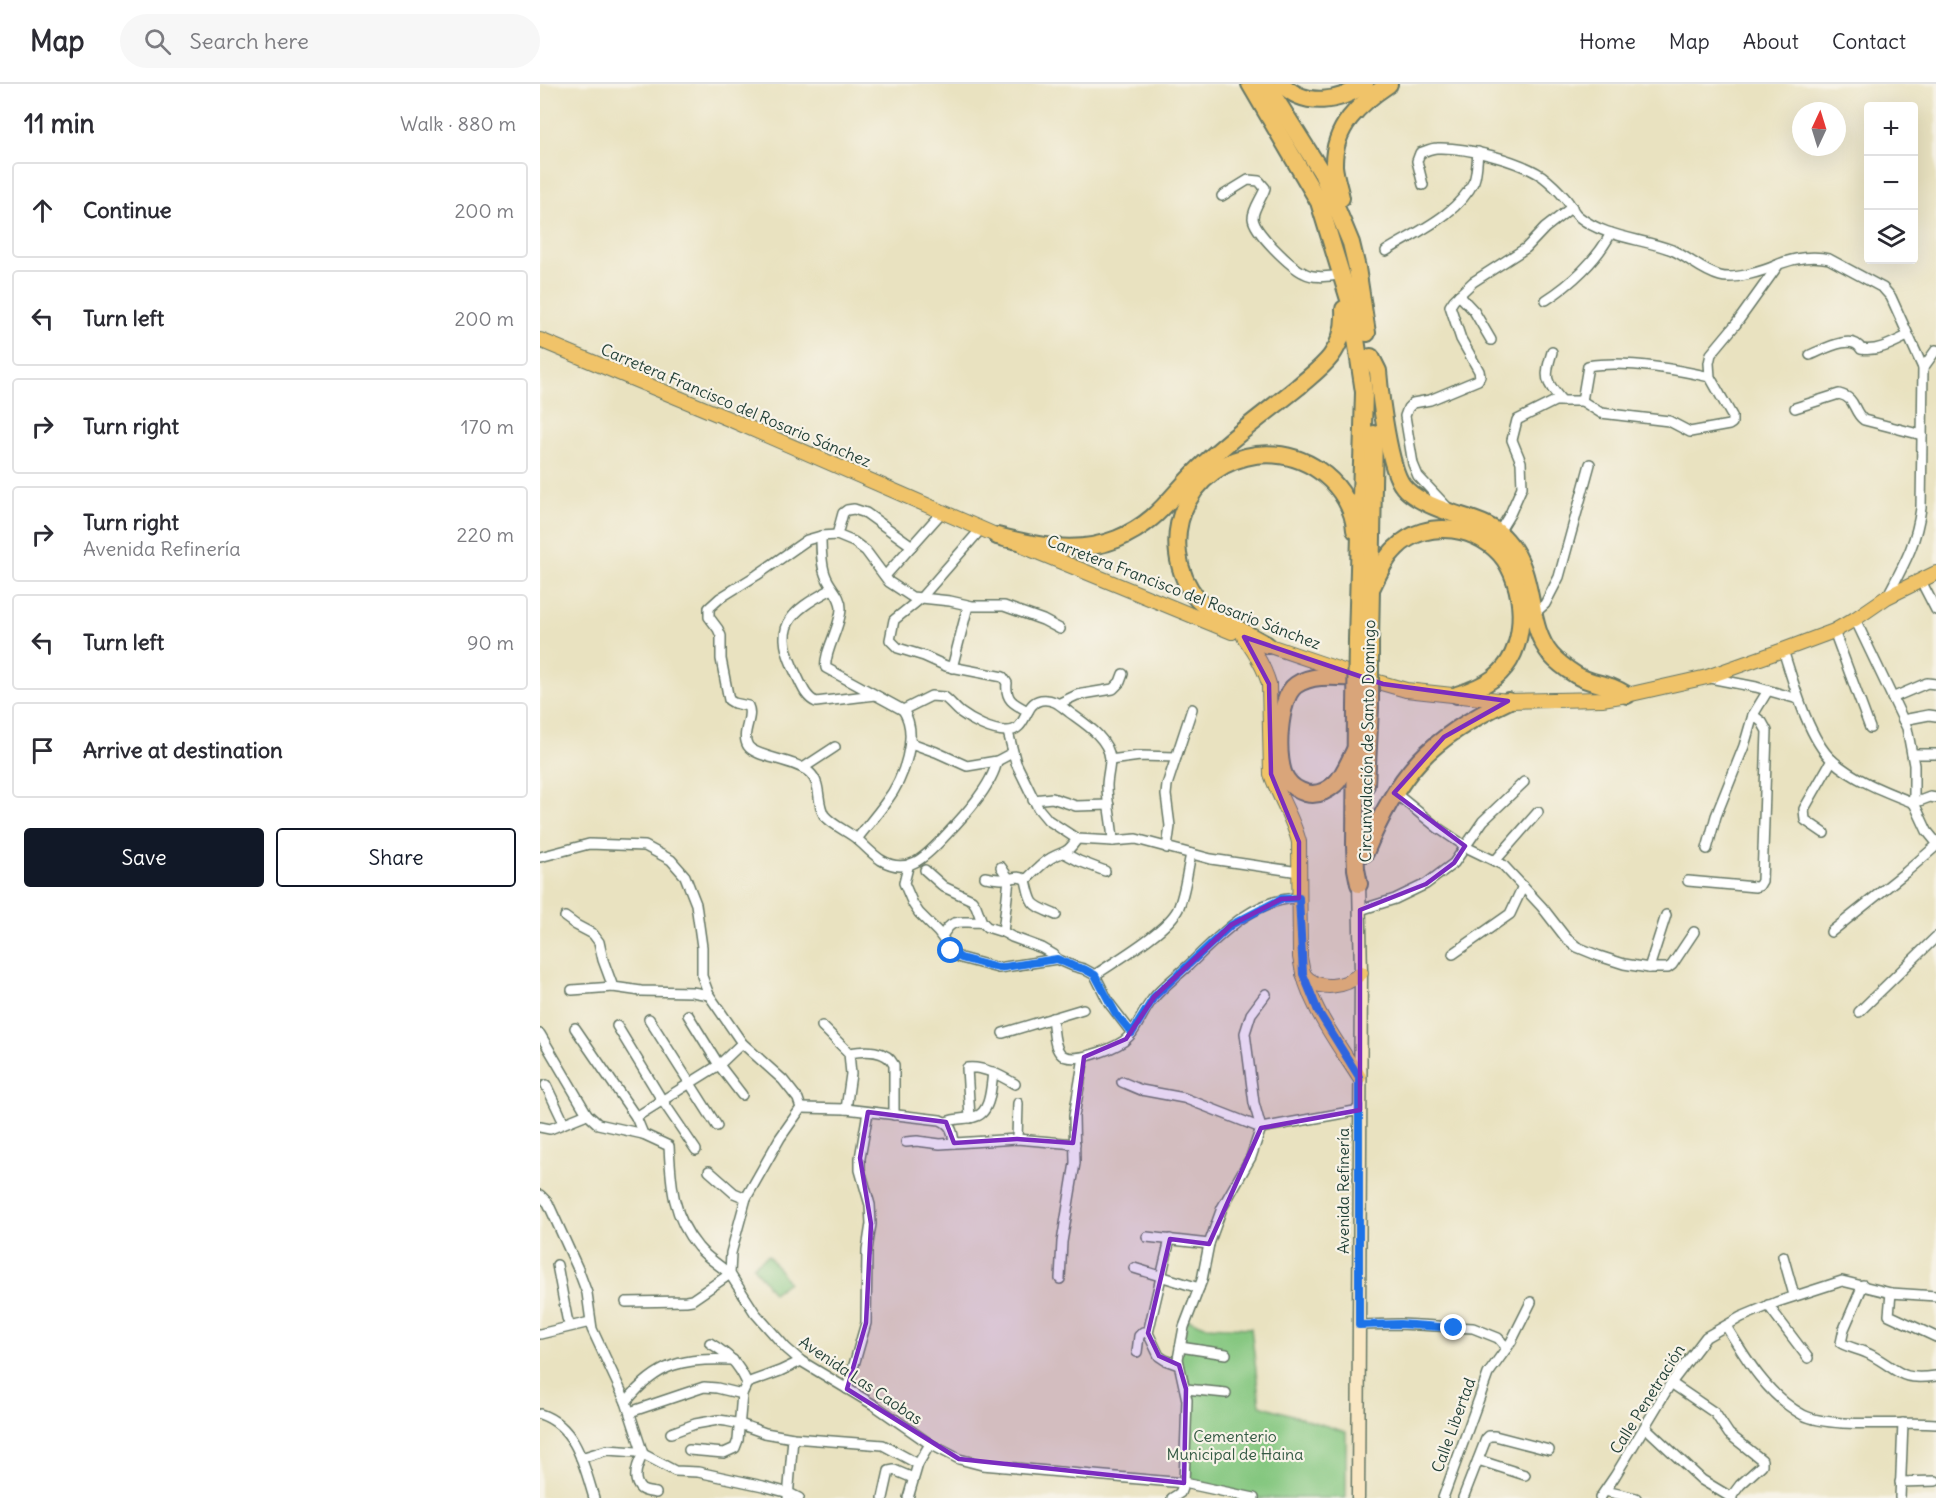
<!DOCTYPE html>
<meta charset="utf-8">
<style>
:root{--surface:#fff;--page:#f7f7f7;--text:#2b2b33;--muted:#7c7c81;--line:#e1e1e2;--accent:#111827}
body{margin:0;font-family:Delius,sans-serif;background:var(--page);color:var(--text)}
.controls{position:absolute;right:18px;top:18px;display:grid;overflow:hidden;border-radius:6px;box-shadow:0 6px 24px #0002}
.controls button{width:54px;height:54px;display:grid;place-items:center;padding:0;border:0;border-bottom:2px solid var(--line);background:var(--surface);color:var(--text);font:30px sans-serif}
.compass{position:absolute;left:1252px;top:18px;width:54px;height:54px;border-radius:50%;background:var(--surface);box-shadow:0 6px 24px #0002;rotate:4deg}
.stop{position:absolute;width:18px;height:18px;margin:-14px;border:4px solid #1a73e8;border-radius:50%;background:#fff}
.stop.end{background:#1a73e8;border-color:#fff;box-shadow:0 2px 6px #0008}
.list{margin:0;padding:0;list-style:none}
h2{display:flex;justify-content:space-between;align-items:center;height:78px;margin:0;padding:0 24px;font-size:26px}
h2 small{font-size:20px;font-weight:400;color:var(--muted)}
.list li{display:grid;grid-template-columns:39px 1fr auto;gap:18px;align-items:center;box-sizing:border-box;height:96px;margin:0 12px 12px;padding:0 12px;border:2px solid var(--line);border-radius:6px}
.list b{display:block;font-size:22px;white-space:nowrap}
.list p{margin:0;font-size:20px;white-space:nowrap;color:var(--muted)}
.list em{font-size:20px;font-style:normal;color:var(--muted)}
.actions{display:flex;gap:12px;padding:18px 24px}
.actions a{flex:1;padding:14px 0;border:2px solid var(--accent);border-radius:6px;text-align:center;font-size:21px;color:var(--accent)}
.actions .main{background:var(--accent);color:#fff}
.icon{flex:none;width:33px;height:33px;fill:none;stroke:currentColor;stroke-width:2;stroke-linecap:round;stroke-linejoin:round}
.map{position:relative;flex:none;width:1396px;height:1414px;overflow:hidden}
header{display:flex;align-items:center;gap:36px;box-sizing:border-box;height:84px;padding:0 30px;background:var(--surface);border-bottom:2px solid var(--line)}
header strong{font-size:28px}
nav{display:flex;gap:33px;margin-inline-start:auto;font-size:21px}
.search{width:420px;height:54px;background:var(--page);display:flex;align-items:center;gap:15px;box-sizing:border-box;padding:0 21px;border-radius:33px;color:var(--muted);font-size:22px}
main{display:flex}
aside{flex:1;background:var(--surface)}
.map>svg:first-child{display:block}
</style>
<header>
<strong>Map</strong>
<div class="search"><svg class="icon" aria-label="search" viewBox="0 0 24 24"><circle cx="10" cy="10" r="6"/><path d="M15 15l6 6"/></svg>Search here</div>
<nav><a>Home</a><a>Map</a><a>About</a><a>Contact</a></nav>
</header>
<main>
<aside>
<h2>11 min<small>Walk · 880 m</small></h2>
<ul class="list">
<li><svg class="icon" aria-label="ahead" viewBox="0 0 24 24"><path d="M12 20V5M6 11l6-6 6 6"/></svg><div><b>Continue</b></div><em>200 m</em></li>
<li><svg class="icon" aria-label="left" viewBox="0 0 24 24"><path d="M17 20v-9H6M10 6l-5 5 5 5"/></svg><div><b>Turn left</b></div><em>200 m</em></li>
<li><svg class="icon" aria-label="right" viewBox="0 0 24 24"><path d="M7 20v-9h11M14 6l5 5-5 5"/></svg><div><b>Turn right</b></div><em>170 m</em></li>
<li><svg class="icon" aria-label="right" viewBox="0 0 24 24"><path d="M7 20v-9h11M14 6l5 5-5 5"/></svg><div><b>Turn right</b><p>Avenida Refinería</p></div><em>220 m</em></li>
<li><svg class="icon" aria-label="left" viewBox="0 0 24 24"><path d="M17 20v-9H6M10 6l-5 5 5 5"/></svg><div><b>Turn left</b></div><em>90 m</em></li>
<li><svg class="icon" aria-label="arrive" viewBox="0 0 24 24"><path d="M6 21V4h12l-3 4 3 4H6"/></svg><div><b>Arrive at destination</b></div></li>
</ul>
<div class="actions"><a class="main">Save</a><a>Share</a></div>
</aside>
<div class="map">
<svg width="1396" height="1414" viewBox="0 0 1396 1414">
<rect width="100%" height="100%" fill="#f7f3e8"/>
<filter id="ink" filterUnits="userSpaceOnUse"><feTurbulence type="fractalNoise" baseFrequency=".0167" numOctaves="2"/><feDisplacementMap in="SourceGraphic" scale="12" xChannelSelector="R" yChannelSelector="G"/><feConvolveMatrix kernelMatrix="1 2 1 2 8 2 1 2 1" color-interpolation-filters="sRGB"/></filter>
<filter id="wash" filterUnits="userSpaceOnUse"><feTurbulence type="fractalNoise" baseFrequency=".008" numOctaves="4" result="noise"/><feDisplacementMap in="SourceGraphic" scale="24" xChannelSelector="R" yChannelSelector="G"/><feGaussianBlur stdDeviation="1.35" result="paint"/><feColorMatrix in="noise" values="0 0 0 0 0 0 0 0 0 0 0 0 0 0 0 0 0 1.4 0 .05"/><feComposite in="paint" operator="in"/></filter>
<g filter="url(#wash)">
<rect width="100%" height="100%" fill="#e9e2c0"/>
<g fill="#85c780" stroke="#52825a" stroke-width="1.5">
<path d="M 228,1171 L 248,1198 L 233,1209 L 213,1182 Z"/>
<path d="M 647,1235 L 665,1242 L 711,1244 L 720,1321 L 806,1348 L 806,1414 L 714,1414 L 644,1399 L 647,1316 L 639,1281 Z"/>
</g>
</g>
<g filter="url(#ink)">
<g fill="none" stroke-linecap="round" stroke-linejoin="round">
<defs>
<g id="minor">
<path d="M 883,101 L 877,77 L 880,69 C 886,67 891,64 897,64 C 927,63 977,76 1002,92 C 1010,98 1019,107 1025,114 C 1030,119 1033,128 1038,132 C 1065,154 1101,154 1132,166 C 1148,173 1162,187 1180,192 C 1194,196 1224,187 1237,181"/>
<path d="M 682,112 L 708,96 L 719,97 L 725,104 L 724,107 C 721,115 713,125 713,134 C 714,148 751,183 764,189 C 775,195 789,192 801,191"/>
<path d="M 846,167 C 876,148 918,131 934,97 C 937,89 937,77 938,68"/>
<path d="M 919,211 L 934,227 L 951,256"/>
<path d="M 1006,216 C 1031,200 1057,176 1071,149"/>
<path d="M 1012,268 C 1004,294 1005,297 1022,317"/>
<path d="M 1270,271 C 1283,266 1312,249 1321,265 C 1337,268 1353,259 1367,252"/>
<path d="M 1170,293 C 1134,285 1084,276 1048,282 L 1042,317 L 1061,329 L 1129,337 L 1150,348 L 1189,341 L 1192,339 L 1192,332 L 1170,293 L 1169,279 L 1171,270 L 1196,240 L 1239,180 C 1254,174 1274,171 1289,175 L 1343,204 L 1351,213 L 1383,284"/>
<path d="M 1255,324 L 1299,310 C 1317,314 1312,327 1324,336 L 1382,351"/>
<path d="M 908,424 L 878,392 L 873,380 L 865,332 L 868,324 L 873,319 L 890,316 L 938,296 L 940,292 L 939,287 L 921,255 L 910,222 L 914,216 L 933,198 L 986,164 L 1005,144 L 1032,123"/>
<path d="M 441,445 L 380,515 L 354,536 L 350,556 L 358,564 L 384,572 L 406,582 L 463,593 L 467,599 C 465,616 474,620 488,627"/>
<path d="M 959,448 L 970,430 L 982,403 L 981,378 L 972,356 L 977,336 L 1015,317 L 1042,317"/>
<path d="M 297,451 L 303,429 L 307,426 L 314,425 L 326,429 L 372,462"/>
<path d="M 281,452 C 281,465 281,479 285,490 C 289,503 301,511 301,524 C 301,543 283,569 286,584 L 363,626 C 380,651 363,696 346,718 C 337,731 326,743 317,755"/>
<path d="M 345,492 L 402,428"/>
<path d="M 1381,497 L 1396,526"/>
<path d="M 292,505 C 247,529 232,543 257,592 C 262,602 266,614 276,618 L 335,611"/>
<path d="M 1347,513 C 1364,480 1376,461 1381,424 L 1383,284 L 1396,266"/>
<path d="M 994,530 L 1005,520 L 1019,493 L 1050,380"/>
<path d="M 1315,535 L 1367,644 L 1374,681 L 1374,719 L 1387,747 L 1396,758"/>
<path d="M 1294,547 L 1330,644"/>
<path d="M 1243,566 C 1253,597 1268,654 1292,676 C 1314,696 1346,708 1374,719 L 1390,713 L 1396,714"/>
<path d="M 412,584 L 428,522"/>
<path d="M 1170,594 L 1216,603 L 1258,615"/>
<path d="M 1352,614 L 1387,599 L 1396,600"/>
<path d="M 520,619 L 537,611 L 573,605 L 580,598 L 583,590"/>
<path d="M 363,626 L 391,612 L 404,613 C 410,617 414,623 420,628 C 432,637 451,647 466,647 C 488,648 483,619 501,616 C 513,614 520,621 529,628 C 544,639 569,654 570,675 C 570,684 567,693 567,702 C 567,720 572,738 573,757"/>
<path d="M 1363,636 L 1389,631 L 1396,632"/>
<path d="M 468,648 L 476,679 L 498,724 L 508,736 L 537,755 L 573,757 L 596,755 L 671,775 L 759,788"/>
<path d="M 371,659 L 396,668 L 427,682 L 457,677 L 472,669"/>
<path d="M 1372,670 L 1396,670"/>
<path d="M 570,676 L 600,672 L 636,673"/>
<path d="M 457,677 C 452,702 423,733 406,751 C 388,770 369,793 341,776 C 332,770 325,762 317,755 C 307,747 292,741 284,731 C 276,718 282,700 270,689 C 255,675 216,674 208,662 C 200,649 214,634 208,622 L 194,619 L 189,616 L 181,575 L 181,552 L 178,545 L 169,533 L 169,524 L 180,514 L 217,491 L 267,456 L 281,452 L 297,451 L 314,458 L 326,467 L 349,498 L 372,513 L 410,517 L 432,522 L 464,522 L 503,536 L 520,545"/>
<path d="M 263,684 L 295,663"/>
<path d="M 855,709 L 898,744 L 928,764 L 963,781 L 1002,823 L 1026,854 L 1037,863 L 1059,872 L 1084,880 L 1109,884 L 1128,884 L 1132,881 L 1154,848"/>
<path d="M 493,716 L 512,714 L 536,722 L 569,721"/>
<path d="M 1284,749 L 1265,736 L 1264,725 L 1292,676"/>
<path d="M 627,764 L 630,742 L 626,711 L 627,701 L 652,625"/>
<path d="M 1167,765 L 1176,732 L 1204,662 L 1213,631 L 1227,608"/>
<path d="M 524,769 L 539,777 L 565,787"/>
<path d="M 0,773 L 49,760 L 105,762 L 131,776 L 145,792 L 156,820 L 162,863 L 162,892 L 169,911 L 202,959 L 243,996 L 258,1015 L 261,1024 L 240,1054 L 206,1114 L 191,1169 L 190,1190 L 215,1229 L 246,1264 L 261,1277 L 334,1321 L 390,1360 L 419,1375 L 442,1381 L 644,1399 L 714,1414"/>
<path d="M 955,777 L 998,728"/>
<path d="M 368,783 L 364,799 L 373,820 L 379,829 L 398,848 L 415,871 L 421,874 L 458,884 L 517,875 L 533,882 L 544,885 L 555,891 L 569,919 L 592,949"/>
<path d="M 461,783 L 469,795 L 463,848"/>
<path d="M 385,786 L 404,803 L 432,816 L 436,822 L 442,838 L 447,843 L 463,848 L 472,853 L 502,864 L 514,871 L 517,875"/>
<path d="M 445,793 C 451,794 456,795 461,795 C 471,796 477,790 486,796 C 492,823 491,820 516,831"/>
<path d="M 486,796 C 493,789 502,779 511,774 C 525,766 526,771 537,755"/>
<path d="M 1148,797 L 1215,803 L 1219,802 L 1222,797 L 1227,647 L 1222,638 L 1213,631"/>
<path d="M 820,826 L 855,815 L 886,800 L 914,779 L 943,737 L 984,698"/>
<path d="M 25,833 L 36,841 L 53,850 L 59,858 L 63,876 L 73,903"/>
<path d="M 1291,848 L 1366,788 L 1396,762"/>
<path d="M 402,853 C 412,831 423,840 442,838"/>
<path d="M 913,870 L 970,830 L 983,802"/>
<path d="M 1109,884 L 1126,831"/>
<path d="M 555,891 C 577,876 627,847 638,825 C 645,809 647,788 651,770"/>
<path d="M 32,906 L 73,903 L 101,907 L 152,908 L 169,911"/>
<path d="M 1319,928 L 1396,853"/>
<path d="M 148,931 L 179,981 L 202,1011"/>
<path d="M 512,934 C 514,944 513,961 520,969 C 530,982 572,965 584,957 C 597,947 602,928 612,916 C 622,903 637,892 649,881 C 679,852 714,814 759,814"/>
<path d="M 109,935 L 177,1042"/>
<path d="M 77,942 L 122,1016 L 156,1066"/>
<path d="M 282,942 L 309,969 L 311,990 L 306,1025"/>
<path d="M 35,944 L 96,1033 L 103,1050 L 129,1062 C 131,1100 132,1132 158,1163 C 166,1173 179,1181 190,1190 L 152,1216 L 146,1217 L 86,1218"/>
<path d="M 463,949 L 543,925"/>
<path d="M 0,950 L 47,1030 L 58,1040 L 103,1050"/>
<path d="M 309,969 C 326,966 346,965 354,981 L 354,1031"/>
<path d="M 582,998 L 601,1006 L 644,1014 L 721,1044 L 820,1026"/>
<path d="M 6,1001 L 24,1039"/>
<path d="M 261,1024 L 306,1025 L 400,1036 C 411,1040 413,1048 414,1059"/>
<path d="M 96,1033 L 179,981 L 202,959"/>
<path d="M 430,1034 L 427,984 C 444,982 461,992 475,1000"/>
<path d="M 406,1038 C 415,1034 425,1035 434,1033 C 451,1030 451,1002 453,988"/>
<path d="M 0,1043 L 10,1045 L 47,1030"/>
<path d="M 477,1055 L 478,1019"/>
<path d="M 366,1058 L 377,1057 L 400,1060 L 477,1055 L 535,1060"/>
<path d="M 169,1087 L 194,1109 L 206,1114"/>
<path d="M 0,1111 L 8,1119 L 38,1185 L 47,1209 L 52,1245 L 86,1318 L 103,1370 C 98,1379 91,1395 101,1405 C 105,1408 111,1408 116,1409"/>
<path d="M 607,1153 L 669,1160"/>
<path d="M 630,1155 L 608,1249 L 619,1272 L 625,1276 L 639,1281"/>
<path d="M 1243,1172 L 1254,1211"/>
<path d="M 17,1181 L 27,1234 L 30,1242"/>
<path d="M 594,1184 L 659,1204"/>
<path d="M 520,1195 L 522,1158 L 535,1079 L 534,1032 L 544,973"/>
<path d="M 1323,1201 L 1304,1245 L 1301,1259 C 1310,1264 1322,1266 1331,1271 C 1361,1287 1358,1297 1396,1292"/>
<path d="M 1351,1209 L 1349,1231 L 1396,1253"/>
<path d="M 1228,1221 L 1268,1274"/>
<path d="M 819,1241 L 860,1240 L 933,1244 L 958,1254 L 967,1264"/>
<path d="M 1186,1242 C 1206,1275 1228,1312 1263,1331 C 1290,1345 1364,1337 1396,1340"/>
<path d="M 0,1250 L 50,1238"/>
<path d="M 640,1263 L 686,1270"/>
<path d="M 597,1268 L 599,1252 L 603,1248 L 608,1249"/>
<path d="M 207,1299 L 240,1287 L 261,1277"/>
<path d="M 1131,1299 L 1175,1329 L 1189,1350 L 1222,1376 L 1222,1381 L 1200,1401 L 1191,1413"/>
<path d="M 307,1305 L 326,1239 L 327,1166 L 331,1140 L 330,1121 L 320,1086 L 320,1074 L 328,1028"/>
<path d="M 646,1305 L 686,1309"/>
<path d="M 86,1318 C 118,1278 144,1274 193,1276"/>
<path d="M 90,1328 L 164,1303 L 177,1304 L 202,1310"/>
<path d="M 0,1330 C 36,1342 44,1381 54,1414"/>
<path d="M 1105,1343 L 1162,1396 L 1192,1414"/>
<path d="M 131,1349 L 155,1340 L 178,1336 L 186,1337 L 200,1340 L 225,1349 L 253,1354 L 343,1361 L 378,1380"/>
<path d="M 149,1366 L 184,1369 L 195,1364 L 198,1356 L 202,1310 L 207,1299 C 198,1279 188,1270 170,1259"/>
<path d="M 41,1374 L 67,1366 L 97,1368 L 103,1370 L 135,1387 L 158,1388 L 223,1402 L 249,1409 L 259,1414"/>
<path d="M 938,1376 L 985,1391"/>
<path d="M 1360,1398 L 1396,1397"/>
<path d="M 1065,1407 L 1096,1414"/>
<path d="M 248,1414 L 253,1354"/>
<path d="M 343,1414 L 349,1387 L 354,1386 L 373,1394"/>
<path d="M 368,1414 L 378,1380 L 390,1360"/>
<path d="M 632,1414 L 640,1409 L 644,1399 L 647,1316 L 638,1275 L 644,1243 L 662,1196 L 669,1160 L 682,1124 L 711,1073 L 721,1044 L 714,1019 L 705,949 L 711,930 L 726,910"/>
<path d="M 903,1414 L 948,1290 L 971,1258 L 991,1218"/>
<path d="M 923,1414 L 946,1355 L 949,1352 L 955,1352 L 1009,1366"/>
<path d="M 1060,1414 L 1075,1392 L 1131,1299 L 1166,1253 L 1201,1233 L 1237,1218 L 1302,1197 L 1351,1209 L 1396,1212"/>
<path d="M 1360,1414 L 1363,1339"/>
</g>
<path id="secondary" d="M 818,1414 L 821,889 L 819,800"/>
<g id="primary">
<path d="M 0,256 L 189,335 L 467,456"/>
<path d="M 485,463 L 692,548"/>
<path d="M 704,553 C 715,568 724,582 729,600 L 731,690 C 739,713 753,734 759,758 L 760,873 C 766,918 795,955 819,993"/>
<path d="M 718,558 L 824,594 L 866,606 L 968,617 L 1062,615 L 1087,611 L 1167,593 L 1243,566 L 1294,547 L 1315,535 L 1347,513 L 1396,489"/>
<path d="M 763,890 C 778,908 805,904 821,889"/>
</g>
<g id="motorway">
<path d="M 710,0 L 779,118 L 811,222 L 824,308 L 817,556"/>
<path d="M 726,0 L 782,89 L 811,159 L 817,184 L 827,249"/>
<path d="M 742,0 C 765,24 800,18 825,0"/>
<path d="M 801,114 C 799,104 795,93 794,82 C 793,43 819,20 849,0"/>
<path d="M 831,273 L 838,287 C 840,311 849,385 863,402 C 874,416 899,425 915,430 C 934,436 954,441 967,457 C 997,491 985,540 1011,571 C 1018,579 1028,586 1036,591 C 1047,598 1059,599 1071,603 C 1076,605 1082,608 1087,611"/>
<path d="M 457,452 C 497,462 537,471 577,455 C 621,437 633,407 666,378 C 695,351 727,328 758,303 C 769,293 782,284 791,272 C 802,257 805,242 804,225"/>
<path d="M 832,503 C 839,489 845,474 856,464 C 886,433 941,442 965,476 C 987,509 988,568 954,594 C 943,602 930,607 917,611"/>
<path d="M 830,556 L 834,350"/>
<path d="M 727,561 C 704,548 677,535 658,516 C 647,503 640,486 638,470 C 628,389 723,340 785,391 C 801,404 814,425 815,446"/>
<path d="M 816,623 L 815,762 L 816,785 L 819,800"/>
<path d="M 816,664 C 810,675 804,692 795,700 C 787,707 777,712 766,709 C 759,707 751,702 747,696 C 734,680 738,613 756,601 C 775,588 802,594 824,594"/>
<path d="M 826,701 L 830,624"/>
<path d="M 825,769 C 858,689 889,654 968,617"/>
</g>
</defs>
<use href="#minor" stroke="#667765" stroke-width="12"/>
<use href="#secondary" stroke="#667765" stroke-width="15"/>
<use href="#primary" stroke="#667765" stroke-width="16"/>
<use href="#motorway" stroke="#667765" stroke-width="20"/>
<use href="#minor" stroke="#fff" stroke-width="9"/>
<use href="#secondary" stroke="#f9e7c3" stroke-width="12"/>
<use href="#primary" stroke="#f0c369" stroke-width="14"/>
<use href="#motorway" stroke="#f0c369" stroke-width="16"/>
<defs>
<g id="motorway-bridge">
<path d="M 830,556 L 830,624"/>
<path d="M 816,623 L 817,556"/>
</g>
</defs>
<use href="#motorway-bridge" stroke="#667765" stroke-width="20" stroke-linecap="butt"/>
<use href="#motorway-bridge" stroke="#f0c369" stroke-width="16"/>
</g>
</g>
<g fill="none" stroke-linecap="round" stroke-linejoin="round" filter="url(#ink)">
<path stroke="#1a73e8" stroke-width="8" d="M 411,867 L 421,874 L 458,884 L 517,875 L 533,882 L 544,885 L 555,891 L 576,930 L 592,949 L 614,913 L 691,841 L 741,815 L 759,814 L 763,890 L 778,927 L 819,993 L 819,1241 L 860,1240 L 914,1244"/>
</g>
<path fill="#7b2cbf" fill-opacity="0.2" stroke="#7b2cbf" stroke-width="4.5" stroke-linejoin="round" d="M 704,553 L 843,600 L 968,617 L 904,653 L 854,709 L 925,762 L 914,779 L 886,800 L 820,826 L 820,1026 L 721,1044 L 669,1160 L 630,1155 L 608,1249 L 619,1272 L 639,1281 L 646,1305 L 644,1399 L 419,1375 L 307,1305 L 326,1239 L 331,1140 L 320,1074 L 328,1028 L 406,1038 L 414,1059 L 477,1055 L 533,1059 L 544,973 L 586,955 L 614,913 L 691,841 L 741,815 L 759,814 L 759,758 L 731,690 L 729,600 Z"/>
<g text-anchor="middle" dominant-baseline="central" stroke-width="4.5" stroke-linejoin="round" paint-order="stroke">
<g font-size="16" fill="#1f3d34" stroke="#f7f3e8">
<text transform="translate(196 321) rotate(23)">Carretera Francisco del Rosario Sánchez</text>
<text transform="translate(644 508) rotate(21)">Carretera Francisco del Rosario Sánchez</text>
<text transform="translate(827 657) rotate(-89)">Circunvalación de Santo Domingo</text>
<text transform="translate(803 1107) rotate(-90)">Avenida Refinería</text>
<text transform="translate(321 1296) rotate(34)">Avenida Las Caobas</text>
<text transform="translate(1107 1315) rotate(-58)">Calle Penetración</text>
<text transform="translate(913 1341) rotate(-70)">Calle Libertad</text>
</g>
<g font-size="16" fill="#335943" stroke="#f7f3e8">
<text x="695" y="1352">Cementerio<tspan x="695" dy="18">Municipal de Haina</tspan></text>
</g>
</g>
</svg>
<div class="controls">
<button>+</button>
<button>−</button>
<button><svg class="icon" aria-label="layers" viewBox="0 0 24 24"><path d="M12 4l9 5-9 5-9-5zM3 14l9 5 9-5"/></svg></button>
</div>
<svg class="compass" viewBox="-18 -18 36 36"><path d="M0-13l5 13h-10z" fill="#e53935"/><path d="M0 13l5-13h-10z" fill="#7c7c81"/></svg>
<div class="stop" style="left:411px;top:867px"></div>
<div class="stop end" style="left:914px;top:1244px"></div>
</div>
</main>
